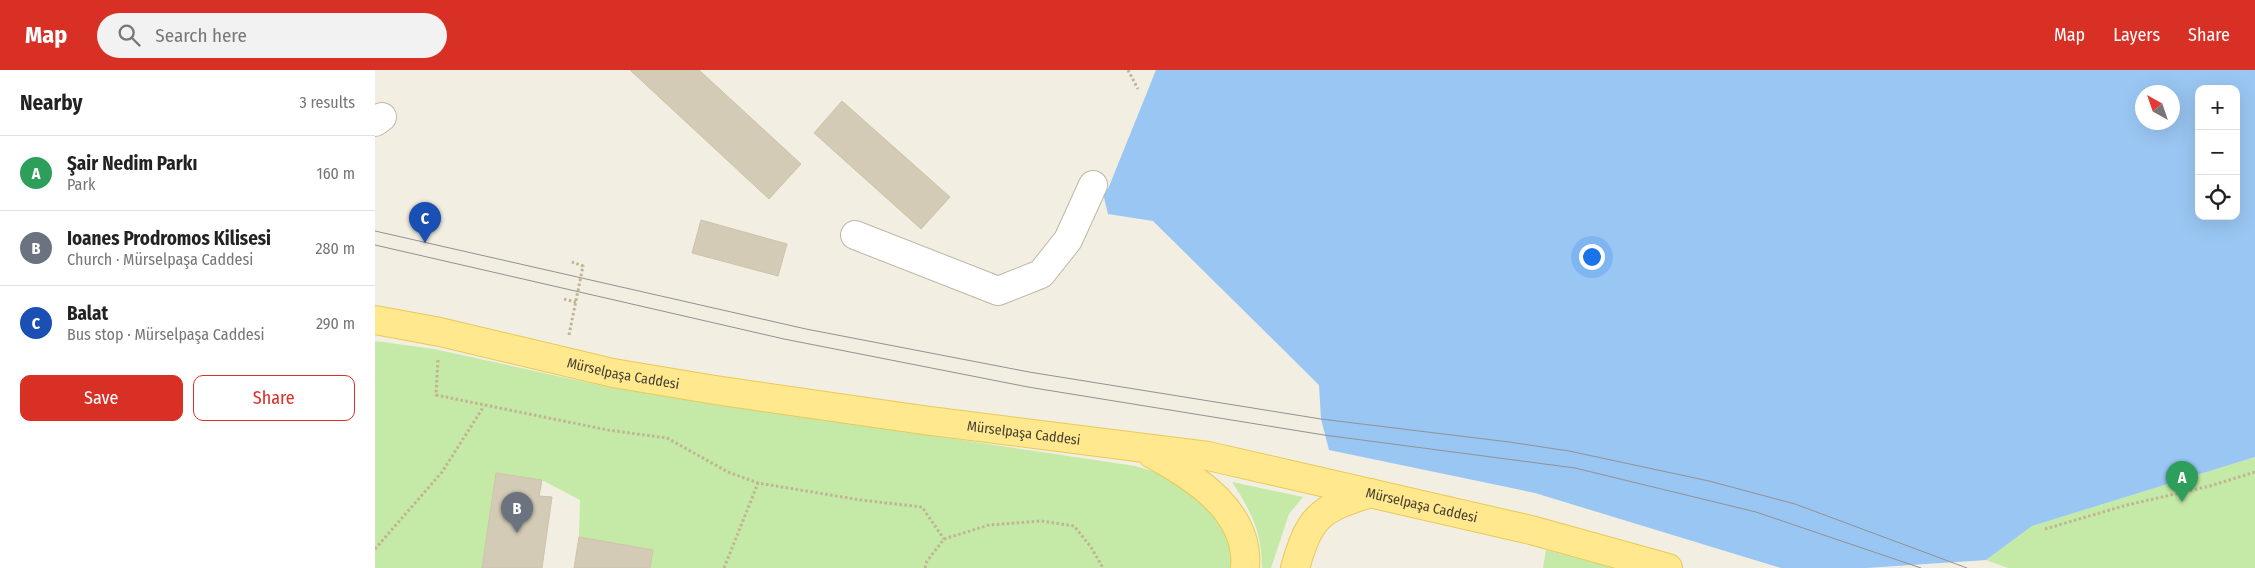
<!DOCTYPE html>
<meta charset="utf-8">
<style>
:root{--surface:#fff;--page:#f2f2f2;--text:#222;--muted:#767676;--line:#e0e0e0;--accent:#d93025}
body{margin:0;font-family:"Fira Sans Condensed",sans-serif;background:var(--page);color:var(--text)}
.controls{position:absolute;right:15px;top:15px;display:grid;overflow:hidden;border-radius:10px;box-shadow:0 5px 20px #0002}
.controls button{width:45px;height:45px;display:grid;place-items:center;padding:0;border:0;border-bottom:1px solid var(--line);background:var(--surface);color:var(--text);font:25px sans-serif}
.compass{position:absolute;left:1760px;top:15px;width:45px;height:45px;border-radius:50%;background:var(--surface);box-shadow:0 5px 20px #0002;rotate:320deg}
.you{position:absolute;left:1216px;top:186px;width:18px;height:18px;margin:-12px;border:4px solid #fff;border-radius:50%;background:#1a73e8;box-shadow:0 0 0 8px #1a73e833}
.badge{display:grid;place-items:center;width:32px;height:32px;border-radius:50%;background:var(--accent);color:#fff;font-size:16px;font-weight:700}
.pin{position:absolute;translate:-50% -41px;filter:drop-shadow(0 1px 2px #0008)}
.pin::after{content:'';position:absolute;top:26px;width:18px;height:15px;background:inherit;clip-path:polygon(0 0,100% 0,50% 100%)}
.list{margin:0;padding:0;list-style:none}
h2{display:flex;justify-content:space-between;align-items:center;height:65px;margin:0;padding:0 20px;font-size:21px}
h2 small{font-size:16px;font-weight:400;color:var(--muted)}
.list li{display:grid;grid-template-columns:32px 1fr auto;gap:15px;align-items:center;box-sizing:border-box;height:75px;padding:0 20px;border-top:1px solid var(--line)}
.list b{display:block;font-size:19px;white-space:nowrap}
.list p{margin:0;font-size:16px;white-space:nowrap;color:var(--muted)}
.list em{font-size:16px;font-style:normal;color:var(--muted)}
.actions{display:flex;gap:10px;padding:15px 20px}
.actions a{flex:1;padding:11px 0;border:1px solid var(--accent);border-radius:10px;text-align:center;font-size:18px;color:var(--accent)}
.actions .main{background:var(--accent);color:#fff}
.icon{flex:none;width:28px;height:28px;fill:none;stroke:currentColor;stroke-width:2;stroke-linecap:round;stroke-linejoin:round}
.map{position:relative;flex:none;width:1880px;height:498px;overflow:hidden}
header{display:flex;align-items:center;gap:30px;box-sizing:border-box;height:70px;padding:0 25px;background:var(--accent);color:#fff}
header strong{font-size:24px}
nav{display:flex;gap:28px;margin-inline-start:auto;font-size:18px}
.search{width:350px;height:45px;background:var(--page);display:flex;align-items:center;gap:12px;box-sizing:border-box;padding:0 18px;border-radius:28px;color:var(--muted);font-size:19px}
main{display:flex}
aside{flex:1;background:var(--surface)}
.map>svg:first-child{display:block}
</style>
<header>
<strong>Map</strong>
<div class="search"><svg class="icon" aria-label="search" viewBox="0 0 24 24"><circle cx="10" cy="10" r="6"/><path d="M15 15l6 6"/></svg>Search here</div>
<nav><a>Map</a><a>Layers</a><a>Share</a></nav>
</header>
<main>
<aside>
<h2>Nearby<small>3 results</small></h2>
<ul class="list">
<li><span class="badge" style="background:#2e9e5b">A</span><div><b>Şair Nedim Parkı</b><p>Park</p></div><em>160 m</em></li>
<li><span class="badge" style="background:#6b7280">B</span><div><b>Ioanes Prodromos Kilisesi</b><p>Church · Mürselpaşa Caddesi</p></div><em>280 m</em></li>
<li><span class="badge" style="background:#1a4fb4">C</span><div><b>Balat</b><p>Bus stop · Mürselpaşa Caddesi</p></div><em>290 m</em></li>
</ul>
<div class="actions"><a class="main">Save</a><a>Share</a></div>
</aside>
<div class="map">
<svg width="1880" height="498" viewBox="0 0 1880 498">
<rect width="100%" height="100%" fill="#f2eee1"/>
<g fill="#c5e9a7">
<path d="M 0,271 L 59,279 L 233,317 L 760,396 L 799,408 L 835,436 L 857,466 L 861,498 L 275,498 L 278,480 L 204,467 L 205,430 L 167,410 L 121,403 L 107,498 L 0,498 Z"/>
<path d="M 1880,387 L 1880,498 L 1633,498 L 1611,490 L 1657,456 Z"/>
<path d="M 857,412 L 928,427 L 914,444 L 896,498 L 887,498 C 887,462 876,441 857,412 Z"/>
<path d="M 1171,480 L 1239,498 L 1168,498 Z"/>
</g>
<path fill="#99c6f3" fill-rule="evenodd" d="M 781,0 L 1880,0 L 1880,387 L 1657,456 L 1611,490 L 1491,498 L 1406,498 L 1160,423 L 954,380 L 946,349 L 944,315 L 778,151 L 733,144 L 726,115 L 733,119 ZM 1824,19 L 1861,19 L 1861,146 L 1824,146 ZM 1768,22 L 1798,22 L 1798,52 L 1768,52 Z"/>
<g fill="#d3cbb6" stroke="#cfc3a9">
<path d="M 255,0 L 324,0 L 426,94 L 394,129 Z"/>
<path d="M 467,31 L 575,127 L 546,159 L 439,63 Z"/>
<path d="M 326,150 L 412,174 L 403,206 L 317,183 Z"/>
<path d="M 121,403 L 167,410 L 164,426 L 177,427 L 167,498 L 107,498 Z"/>
<path d="M 204,467 L 278,480 L 275,498 L 199,498 Z"/>
</g>
<g fill="none" stroke-linecap="round" stroke-linejoin="round">
<defs>
<g id="minor">
<path d="M 0,52 L 7,47"/>
<path d="M 480,165 L 623,221 L 666,204 L 693,170 L 718,115"/>
</g>
<g id="major">
<path id="s1" d="M 0,250 L 65,262 L 238,303 L 340,320 L 548,350 L 833,386 L 1156,460 L 1293,498"/>
<path d="M 777,384 C 820,407 875,442 870,498"/>
<path d="M 920,498 C 935,446 944,439 996,423"/>
</g>
</defs>
<use href="#minor" stroke="#bdb7a4" stroke-width="30"/>
<use href="#major" stroke="#e9ca58" stroke-width="30"/>
<g stroke="#c0b494" stroke-width="3" stroke-dasharray="2.5 2.5" stroke-linecap="butt">
<path d="M 753,0 L 763,19"/>
<path d="M 189,229 L 201,232"/>
<path d="M 194,265 L 208,196 L 197,192"/>
<path d="M 63,290 L 61,325 L 233,360 L 292,368 L 353,402 L 383,413 L 486,430 L 547,437 L 569,469"/>
<path d="M 1670,459 L 1752,435 L 1835,416 L 1880,402"/>
<path d="M 0,479 L 67,402 L 109,336"/>
<path d="M 349,498 L 383,413"/>
<path d="M 550,498 L 552,491 L 569,469 L 614,455 L 666,451 L 699,456 L 716,477 L 728,498"/>
</g>
<use href="#minor" stroke="#fff" stroke-width="28"/>
<use href="#major" stroke="#ffe88d" stroke-width="28"/>
<g stroke="#929292" stroke-width="1">
<path d="M 0,161 L 431,259 L 654,302 L 946,349 L 1134,372 L 1194,381 L 1334,411 L 1420,434 L 1592,498"/>
<path d="M 0,175 L 409,269 L 653,317 L 949,365 L 1200,398 L 1381,442 L 1546,498"/>
</g>
</g>
<g text-anchor="middle" dominant-baseline="central" stroke-width="4.5" stroke-linejoin="round" paint-order="stroke">
<g font-size="14" fill="#433e32" stroke="#fff">
<text stroke="none"><textPath href="#s1" startOffset="254">Mürselpaşa Caddesi</textPath></text>
<text stroke="none"><textPath href="#s1" startOffset="659">Mürselpaşa Caddesi</textPath></text>
<text stroke="none"><textPath href="#s1" startOffset="1064">Mürselpaşa Caddesi</textPath></text>
</g>
</g>
</svg>
<div class="controls">
<button>+</button>
<button>−</button>
<button><svg class="icon" aria-label="locate" viewBox="0 0 24 24"><circle cx="12" cy="12" r="6"/><path d="M12 2v4M12 18v4M2 12h4M18 12h4"/></svg></button>
</div>
<svg class="compass" viewBox="-18 -18 36 36"><path d="M0-13l5 13h-10z" fill="#e53935"/><path d="M0 13l5-13h-10z" fill="#767676"/></svg>
<div class="you"></div>
<div class="pin badge" style="left:1807px;top:432px;background:#2e9e5b">A</div>
<div class="pin badge" style="left:142px;top:463px;background:#6b7280">B</div>
<div class="pin badge" style="left:50px;top:173px;background:#1a4fb4">C</div>
</div>
</main>
